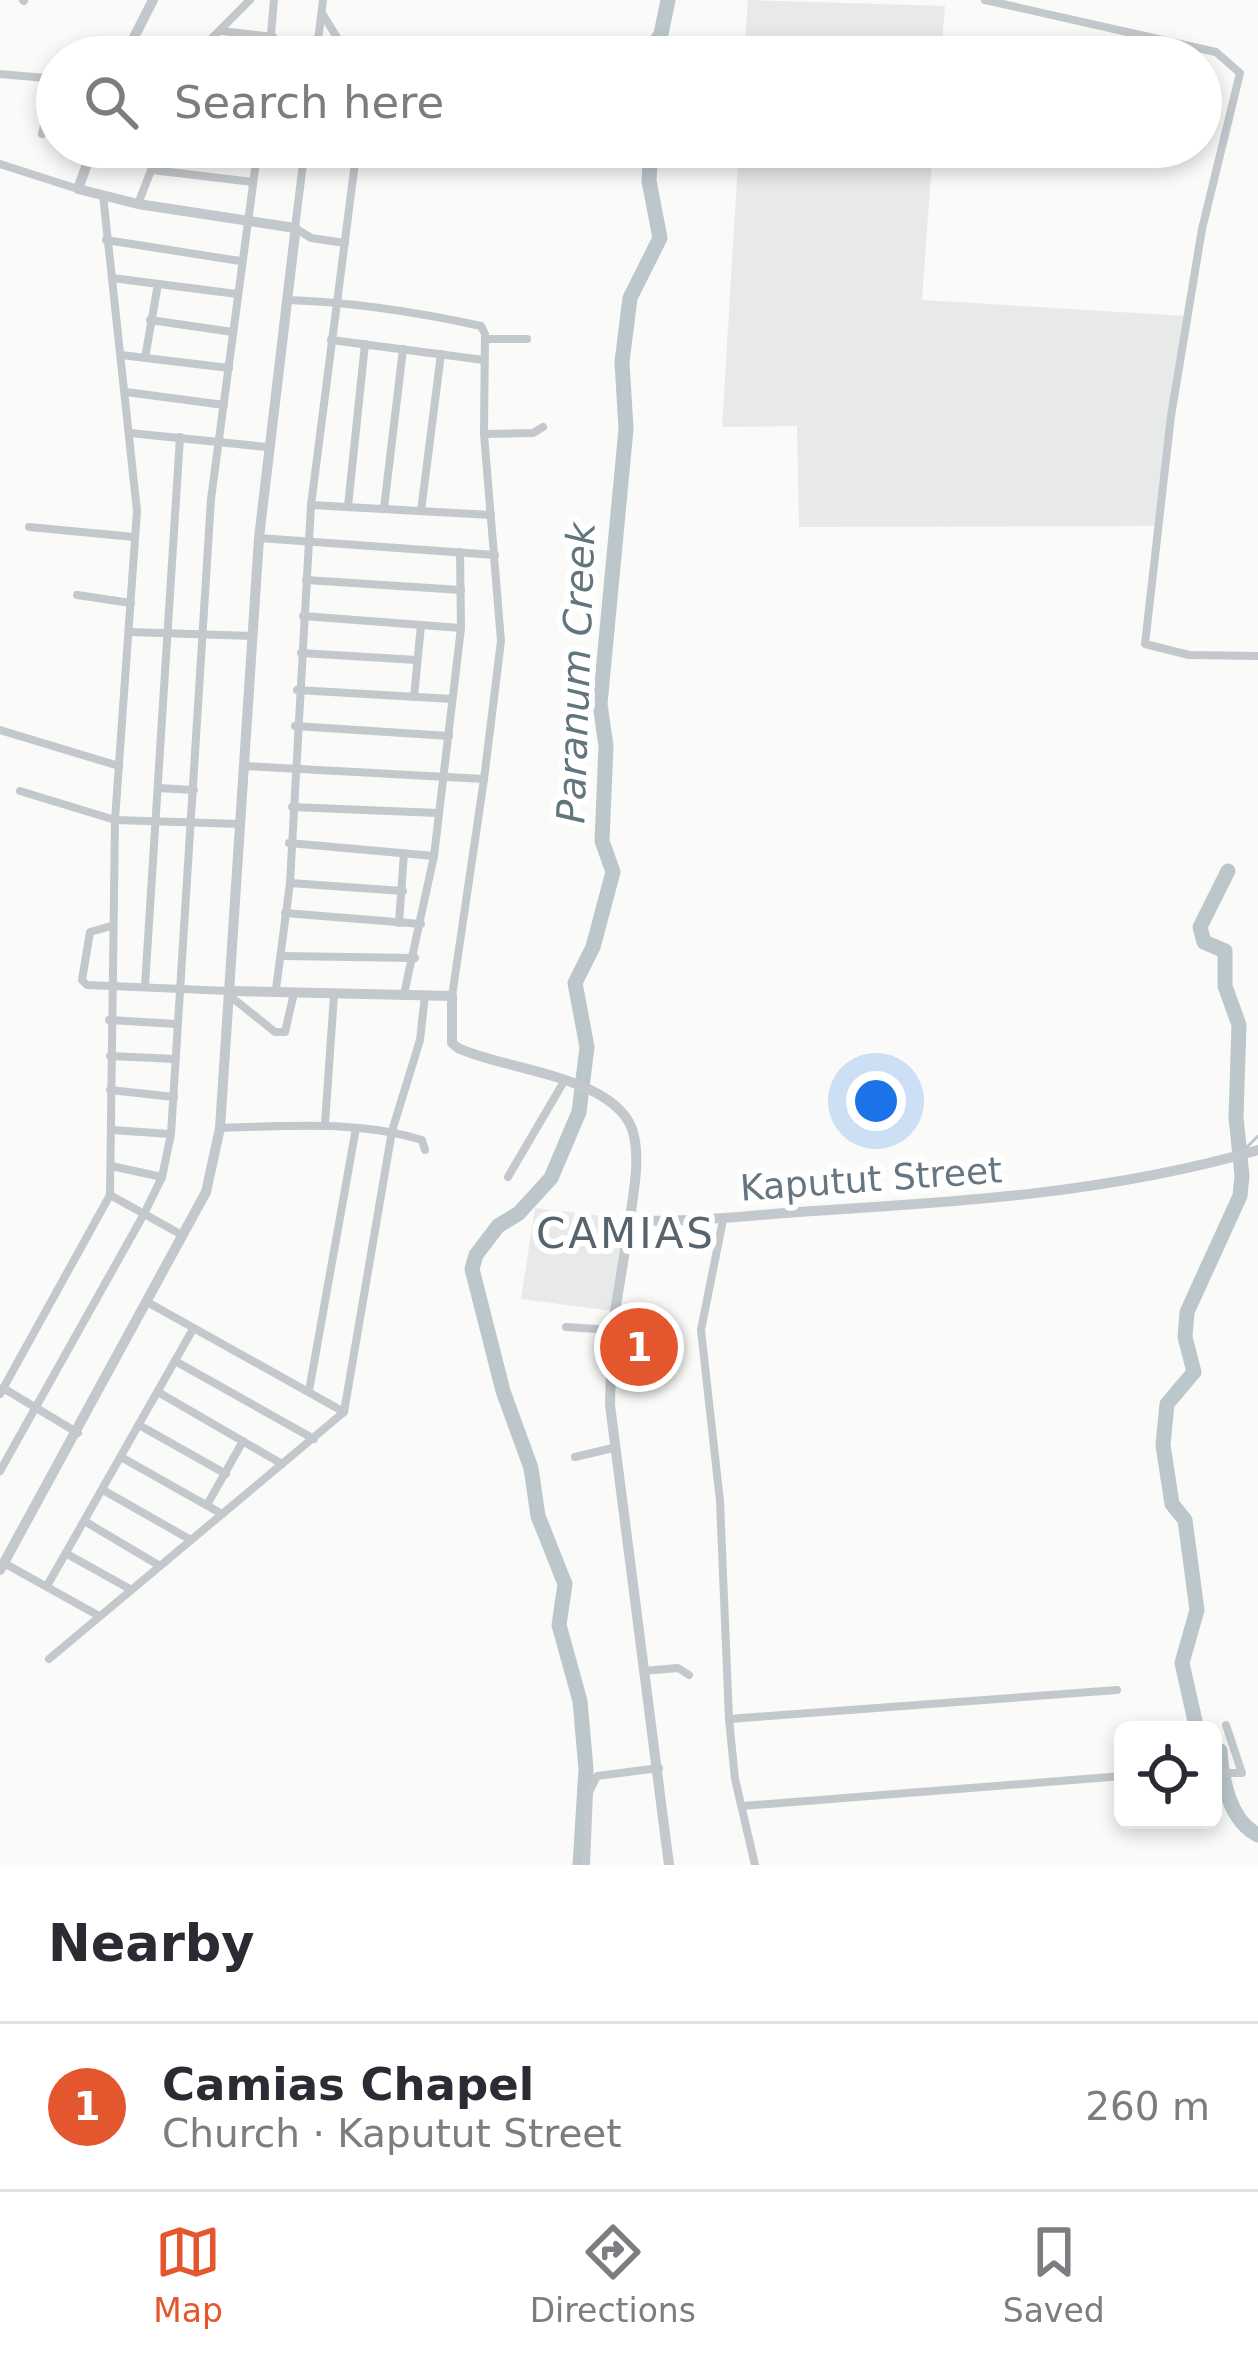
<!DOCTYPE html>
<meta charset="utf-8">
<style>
:root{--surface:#fff;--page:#f7f7f7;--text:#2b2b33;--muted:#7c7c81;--line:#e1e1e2;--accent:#e4572e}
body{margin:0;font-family:"DejaVu Sans",sans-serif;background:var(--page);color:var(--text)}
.controls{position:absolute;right:36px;bottom:36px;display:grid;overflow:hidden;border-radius:18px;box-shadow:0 6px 18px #0003}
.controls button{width:108px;height:108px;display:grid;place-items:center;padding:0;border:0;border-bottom:3px solid var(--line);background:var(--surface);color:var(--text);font:60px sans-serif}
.you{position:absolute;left:876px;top:1101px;width:42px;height:42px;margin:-30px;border:9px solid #fff;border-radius:50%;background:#1a73e8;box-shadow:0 0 0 18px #1a73e833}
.badge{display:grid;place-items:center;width:78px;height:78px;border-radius:50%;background:var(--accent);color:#fff;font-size:39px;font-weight:700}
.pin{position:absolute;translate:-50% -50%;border:6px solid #fff;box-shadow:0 3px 12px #0006}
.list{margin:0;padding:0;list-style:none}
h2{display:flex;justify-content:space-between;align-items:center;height:156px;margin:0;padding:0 48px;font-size:51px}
h2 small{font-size:39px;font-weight:400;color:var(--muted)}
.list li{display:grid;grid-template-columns:78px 1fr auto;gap:36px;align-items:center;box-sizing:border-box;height:168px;padding:0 48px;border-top:3px solid var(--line)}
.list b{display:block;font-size:45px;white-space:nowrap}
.list p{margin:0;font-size:39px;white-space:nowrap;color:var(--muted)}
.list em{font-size:39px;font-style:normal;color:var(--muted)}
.icon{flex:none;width:66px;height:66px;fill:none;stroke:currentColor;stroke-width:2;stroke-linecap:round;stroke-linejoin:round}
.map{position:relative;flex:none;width:1258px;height:1865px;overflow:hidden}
.search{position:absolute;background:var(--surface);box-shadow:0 6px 18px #0003;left:36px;right:36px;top:36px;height:132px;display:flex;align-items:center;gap:30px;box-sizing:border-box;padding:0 42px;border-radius:66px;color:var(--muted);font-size:45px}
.sheet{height:324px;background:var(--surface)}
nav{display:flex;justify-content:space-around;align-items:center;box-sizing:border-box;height:168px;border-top:3px solid var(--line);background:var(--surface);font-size:33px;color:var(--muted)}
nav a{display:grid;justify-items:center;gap:6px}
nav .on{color:var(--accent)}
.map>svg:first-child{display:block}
</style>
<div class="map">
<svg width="1258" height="1865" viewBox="0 0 1258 1865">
<rect width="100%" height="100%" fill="#fafaf8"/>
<g fill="#e8e9e9">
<path d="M 748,0 L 945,6 L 941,57 L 744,57 Z"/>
<path d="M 739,147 L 933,147 L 922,300 L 1186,316 L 1155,526 L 799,527 L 797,426 L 722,427 Z"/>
<path d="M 535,1208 L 602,1216 L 602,1224 L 624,1226 L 613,1311 L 521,1299 Z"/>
</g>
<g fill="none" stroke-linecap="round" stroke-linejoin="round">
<path stroke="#bbc7cb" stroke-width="3" d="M 1247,1147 L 1258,1136"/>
<g stroke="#bbc7cb" stroke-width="15">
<path d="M 646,57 L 661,34 L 668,0"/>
<path d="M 1197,1730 L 1182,1663 L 1197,1610 L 1185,1520 L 1172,1504 L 1163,1445 L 1167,1404 L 1194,1372 L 1185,1337 L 1187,1312 L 1240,1196 L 1242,1176 L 1236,1117 L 1239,1025 L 1225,986 L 1225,951 L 1204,942 L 1200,927 L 1228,871"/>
<path d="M 1213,1749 L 1220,1751 C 1222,1781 1230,1821 1258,1835"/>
<path d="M 580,1865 L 586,1769 L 580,1701 L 559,1625 L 565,1584 L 538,1516 L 531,1468 L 503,1391 L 472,1269 L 476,1255 L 498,1226 L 519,1213 L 551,1178 L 579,1112 L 587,1047 L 575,983 L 593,947 L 613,872 L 602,841 L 606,746 L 600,704 L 626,429 L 622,362 L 630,298 L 660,238 L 649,181 L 651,147"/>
</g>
<g stroke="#c3c8cc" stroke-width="8">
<path d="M 23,0 L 24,1"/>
<path d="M 985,0 L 1216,52 L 1240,73 L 1202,229 L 1171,416 L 1145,644 L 1189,655 L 1258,656"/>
<path d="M 322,13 L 349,57"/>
<path d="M 222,31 L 273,37"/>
<path d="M 193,57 L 250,0"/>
<path d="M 269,57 L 274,0"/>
<path d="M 316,57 L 323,0"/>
<path d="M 0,74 L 57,79"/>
<path d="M 42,134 L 55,79"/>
<path d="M 305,147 L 295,228 L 311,238 L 345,243"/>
<path d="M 0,164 L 78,189"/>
<path d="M 152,170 L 253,182"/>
<path d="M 138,204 L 160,147"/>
<path d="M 106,240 L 240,261"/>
<path d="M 112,278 L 237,294"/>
<path d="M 287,300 C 352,302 417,312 481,326 L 485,334 L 484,434 L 501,641 L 484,779"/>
<path d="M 150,320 L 233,332"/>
<path d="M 485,339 L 527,339"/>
<path d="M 331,340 L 484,360"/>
<path d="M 121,355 L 229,368"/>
<path d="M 145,358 L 158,284"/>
<path d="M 126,392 L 224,405"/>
<path d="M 130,433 L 267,447"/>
<path d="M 484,434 L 533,433 L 543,427"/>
<path d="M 311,505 L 491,515"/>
<path d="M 348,506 L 365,344"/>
<path d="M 384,508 L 403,349"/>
<path d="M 421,511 L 441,354"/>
<path d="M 29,527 L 134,537"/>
<path d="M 259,538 L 495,555"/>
<path d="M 306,580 L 461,590"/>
<path d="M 77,595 L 131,603"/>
<path d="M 303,616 L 461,628"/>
<path d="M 129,632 L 253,636"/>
<path d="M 301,653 L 417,660"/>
<path d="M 297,690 L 452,699"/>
<path d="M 414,697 L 421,625"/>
<path d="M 295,726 L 449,736"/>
<path d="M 0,730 L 119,766"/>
<path d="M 245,766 L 484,779 L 452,996"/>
<path d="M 158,788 L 194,790"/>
<path d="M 20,791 L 115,820 L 240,824"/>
<path d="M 292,807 L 438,813"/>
<path d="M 289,843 L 434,856"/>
<path d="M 290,883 L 403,891"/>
<path d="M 285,913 L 421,924"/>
<path d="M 399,923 L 404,853"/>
<path d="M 111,926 L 90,932 L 82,980 L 87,985 L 229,991"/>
<path d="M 282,956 L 415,958"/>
<path d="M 145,986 L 180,437"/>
<path d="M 276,989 L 290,883 L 311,505 L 357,147"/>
<path d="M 404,994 L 434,856 L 461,628 L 460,552"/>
<path d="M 230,996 L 275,1032 L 285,1032 L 294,993"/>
<path d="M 109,1020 L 177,1024"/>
<path d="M 110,1056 L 175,1059"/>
<path d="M 110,1090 L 174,1097"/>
<path d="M 325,1124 L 334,995"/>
<path d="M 220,1128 C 287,1126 357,1120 422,1140 L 425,1150"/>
<path d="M 111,1130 L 171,1134"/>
<path d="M 111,1166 L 162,1177"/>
<path d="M 508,1177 L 563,1083"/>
<path d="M 110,1195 L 182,1235"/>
<path d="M 723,1220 L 701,1330 L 720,1501 L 729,1719 L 735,1779 L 755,1865"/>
<path d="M 149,1303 L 344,1412"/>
<path d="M 566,1327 L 612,1330"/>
<path d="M 175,1361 L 314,1439"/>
<path d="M 3,1388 L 78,1433"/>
<path d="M 309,1391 L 356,1128"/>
<path d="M 158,1392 L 282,1464"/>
<path d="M 0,1394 L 110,1195 L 115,820 L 137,511 L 103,195"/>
<path d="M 139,1425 L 226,1474"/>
<path d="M 121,1457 L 222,1514"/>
<path d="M 575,1457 L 613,1448"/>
<path d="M 0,1471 L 144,1214 L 162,1177 L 171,1134 L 211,499 L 258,147"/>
<path d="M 103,1490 L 191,1540"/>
<path d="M 207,1505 L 243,1441"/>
<path d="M 86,1522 L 160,1566"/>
<path d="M 67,1554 L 130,1589"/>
<path d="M 4,1563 L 99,1616"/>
<path d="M 47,1586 L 193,1329"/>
<path d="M 49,1659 L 344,1412 L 392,1131 L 420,1040 L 425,995"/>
<path d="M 643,1671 L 678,1668 L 689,1675"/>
<path d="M 729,1719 L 1117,1690"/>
<path d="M 1213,1773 L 1242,1773 L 1226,1725"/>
<path d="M 742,1806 L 1123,1776"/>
<path d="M 586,1865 L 589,1792 L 597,1776 L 659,1768"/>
</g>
<g stroke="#c3c8cc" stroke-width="10">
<path d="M 124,57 L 153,0"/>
<path d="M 231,991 L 452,996 L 452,1043 L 458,1048 C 503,1070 622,1076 634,1136 C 640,1163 633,1193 630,1220"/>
<path d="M 0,1570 L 206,1192 L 220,1128 L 259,538 L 295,234 L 295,228 L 138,204 L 78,189 L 93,147"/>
<path d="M 669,1865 L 610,1405 L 612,1330 L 630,1220 C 692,1223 751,1215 813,1211 C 964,1202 1112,1192 1258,1150"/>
</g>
</g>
<g text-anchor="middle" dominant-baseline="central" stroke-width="12" stroke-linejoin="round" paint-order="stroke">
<g font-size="36" fill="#657683" stroke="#fff">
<text transform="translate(871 1179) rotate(-4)">Kaputut Street</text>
</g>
<g font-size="39" font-style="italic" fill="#60757c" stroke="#fff">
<text transform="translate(576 673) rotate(-88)">Paranum Creek</text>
</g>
<g font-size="42" letter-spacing="3" fill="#57646e" stroke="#fff">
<text x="626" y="1233">CAMIAS</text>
</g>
</g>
</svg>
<div class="controls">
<button><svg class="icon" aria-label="locate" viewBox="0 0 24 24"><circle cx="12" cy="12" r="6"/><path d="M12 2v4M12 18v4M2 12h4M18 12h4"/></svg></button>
</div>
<div class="you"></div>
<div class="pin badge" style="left:639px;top:1347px">1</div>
<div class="search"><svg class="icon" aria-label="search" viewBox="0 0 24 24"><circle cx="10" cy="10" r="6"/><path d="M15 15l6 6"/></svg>Search here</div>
</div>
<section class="sheet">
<h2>Nearby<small></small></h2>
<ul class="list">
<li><span class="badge">1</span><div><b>Camias Chapel</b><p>Church · Kaputut Street</p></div><em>260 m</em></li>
</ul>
</section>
<nav>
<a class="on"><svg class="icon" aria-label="map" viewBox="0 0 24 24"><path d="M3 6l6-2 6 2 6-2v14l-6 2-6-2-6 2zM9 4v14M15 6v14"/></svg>Map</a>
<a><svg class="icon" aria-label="directions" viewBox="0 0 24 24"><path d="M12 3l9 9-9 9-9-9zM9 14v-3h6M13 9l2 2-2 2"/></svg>Directions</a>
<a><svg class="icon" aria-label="saved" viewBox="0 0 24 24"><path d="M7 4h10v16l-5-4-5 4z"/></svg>Saved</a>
</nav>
